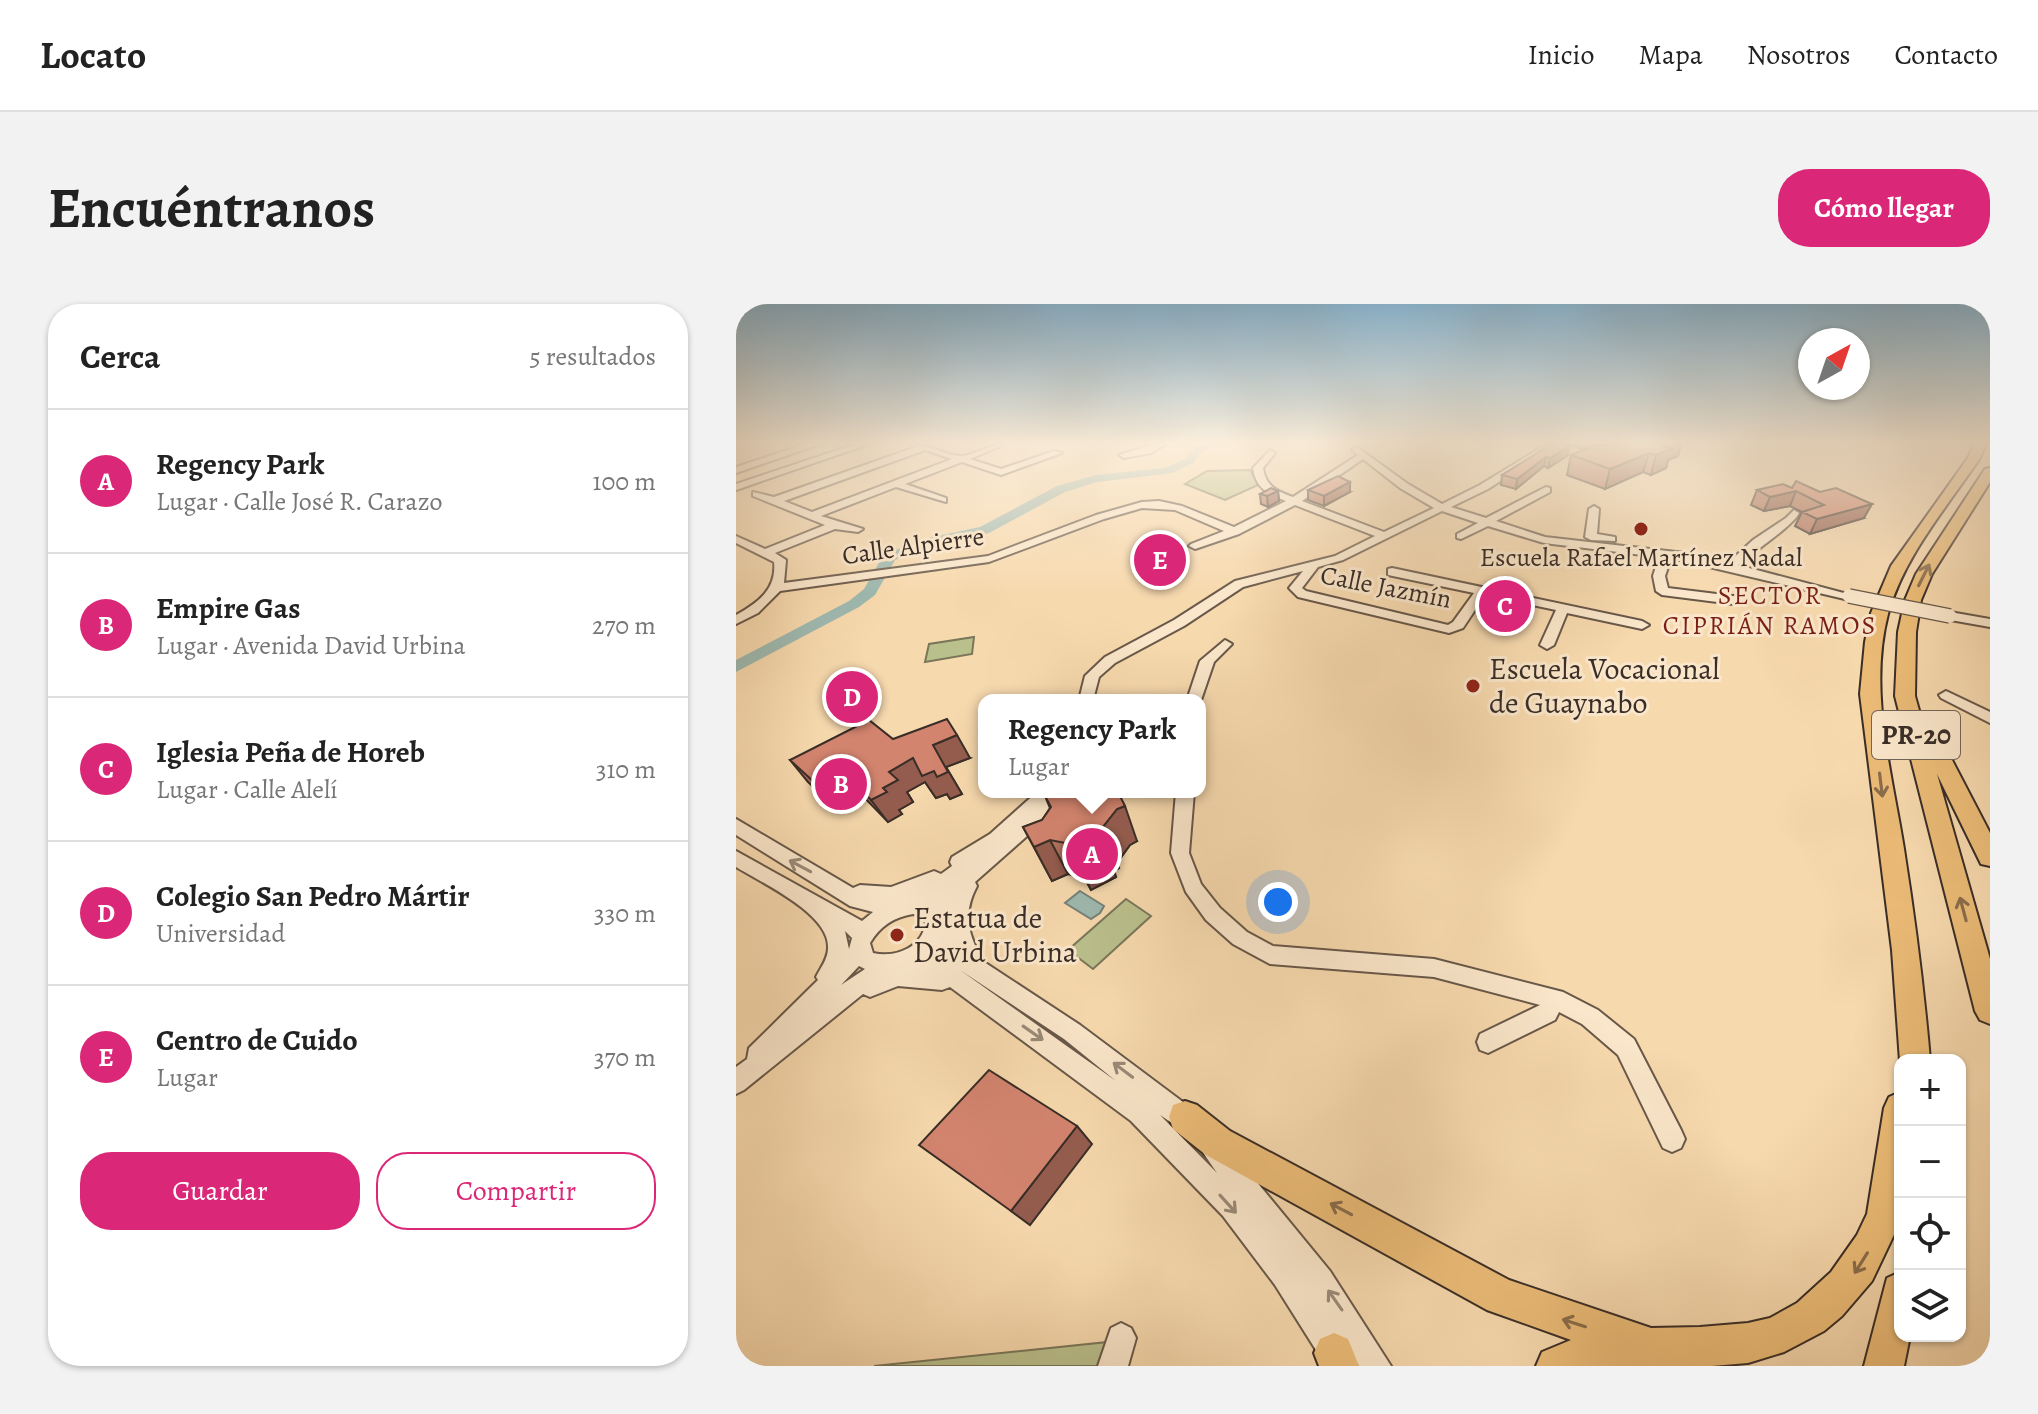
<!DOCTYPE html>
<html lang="es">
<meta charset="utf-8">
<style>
:root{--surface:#fff;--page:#f2f2f2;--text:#222;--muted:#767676;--line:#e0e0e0;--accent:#db2777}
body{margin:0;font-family:Alegreya,serif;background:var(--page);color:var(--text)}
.controls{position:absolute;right:24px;bottom:24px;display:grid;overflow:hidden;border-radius:16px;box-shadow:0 2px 6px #0004}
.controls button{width:72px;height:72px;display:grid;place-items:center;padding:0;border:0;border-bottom:2px solid var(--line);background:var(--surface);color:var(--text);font:40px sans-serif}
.compass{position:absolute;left:1062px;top:24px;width:72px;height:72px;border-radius:50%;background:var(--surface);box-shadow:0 2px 6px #0004;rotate:40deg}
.you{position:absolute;left:542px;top:598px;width:28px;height:28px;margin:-20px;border:6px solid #fff;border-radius:50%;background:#1a73e8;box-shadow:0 0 0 12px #1a73e833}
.badge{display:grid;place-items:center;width:52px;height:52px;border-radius:50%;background:var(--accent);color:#fff;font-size:26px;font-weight:700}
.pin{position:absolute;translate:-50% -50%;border:4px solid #fff;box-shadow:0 2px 8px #0006}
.popup{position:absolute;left:242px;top:390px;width:228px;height:104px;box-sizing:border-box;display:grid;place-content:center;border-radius:16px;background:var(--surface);filter:drop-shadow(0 2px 6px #0005);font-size:26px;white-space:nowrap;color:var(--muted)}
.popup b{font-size:30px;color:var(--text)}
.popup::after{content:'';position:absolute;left:50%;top:100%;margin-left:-16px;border:16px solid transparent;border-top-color:var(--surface)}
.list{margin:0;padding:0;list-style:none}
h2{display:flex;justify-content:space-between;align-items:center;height:104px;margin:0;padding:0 32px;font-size:34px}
h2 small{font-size:26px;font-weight:400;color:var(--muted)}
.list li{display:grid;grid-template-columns:52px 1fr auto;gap:24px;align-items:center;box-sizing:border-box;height:144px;padding:0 32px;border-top:2px solid var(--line)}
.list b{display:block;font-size:30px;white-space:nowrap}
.list p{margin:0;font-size:26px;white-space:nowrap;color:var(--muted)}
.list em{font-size:26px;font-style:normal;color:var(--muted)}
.actions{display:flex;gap:16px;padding:24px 32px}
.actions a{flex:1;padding:18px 0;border:2px solid var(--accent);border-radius:32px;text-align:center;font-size:28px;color:var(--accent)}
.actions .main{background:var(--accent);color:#fff}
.icon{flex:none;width:44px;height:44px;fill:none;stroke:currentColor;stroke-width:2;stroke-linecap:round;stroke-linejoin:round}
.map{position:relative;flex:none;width:1254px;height:1062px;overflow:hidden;border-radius:32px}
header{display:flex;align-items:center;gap:48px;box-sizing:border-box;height:112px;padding:0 40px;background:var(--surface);border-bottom:2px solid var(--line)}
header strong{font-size:38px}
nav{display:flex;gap:44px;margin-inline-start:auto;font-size:28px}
.intro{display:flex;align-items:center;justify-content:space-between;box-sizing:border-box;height:192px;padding:0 48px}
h1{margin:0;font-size:56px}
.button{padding:20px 36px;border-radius:32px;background:var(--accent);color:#fff;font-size:28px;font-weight:700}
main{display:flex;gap:48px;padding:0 48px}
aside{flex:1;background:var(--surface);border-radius:32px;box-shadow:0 2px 6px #0004}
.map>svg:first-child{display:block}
</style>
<header>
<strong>Locato</strong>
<nav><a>Inicio</a><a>Mapa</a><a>Nosotros</a><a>Contacto</a></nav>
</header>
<div class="intro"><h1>Encuéntranos</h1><a class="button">Cómo llegar</a></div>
<main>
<aside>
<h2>Cerca<small>5 resultados</small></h2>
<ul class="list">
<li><span class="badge">A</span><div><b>Regency Park</b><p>Lugar · Calle José R. Carazo</p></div><em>100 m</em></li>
<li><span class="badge">B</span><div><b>Empire Gas</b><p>Lugar · Avenida David Urbina</p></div><em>270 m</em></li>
<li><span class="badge">C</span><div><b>Iglesia Peña de Horeb</b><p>Lugar · Calle Alelí</p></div><em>310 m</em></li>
<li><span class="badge">D</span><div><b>Colegio San Pedro Mártir</b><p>Universidad</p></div><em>330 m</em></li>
<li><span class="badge">E</span><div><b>Centro de Cuido</b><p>Lugar</p></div><em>370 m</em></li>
</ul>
<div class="actions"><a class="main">Guardar</a><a>Compartir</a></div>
</aside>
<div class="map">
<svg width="1254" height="1062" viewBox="0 0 1254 1062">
<rect width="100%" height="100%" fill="#f7d9ae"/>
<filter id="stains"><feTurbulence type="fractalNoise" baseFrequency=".0025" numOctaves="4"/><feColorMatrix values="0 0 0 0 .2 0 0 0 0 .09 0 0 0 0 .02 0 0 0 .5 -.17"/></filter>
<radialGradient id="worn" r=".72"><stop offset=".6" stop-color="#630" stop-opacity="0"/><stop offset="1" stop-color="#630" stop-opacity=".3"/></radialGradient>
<g fill="#bac08c" stroke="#7a765a" stroke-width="2">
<path d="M 514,166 L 522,181 L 489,196 L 449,180 L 471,167 Z"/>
<path d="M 238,333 L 236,350 L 189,358 L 193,340 Z"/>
<path d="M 390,595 L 415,612 L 357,665 L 332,646 Z"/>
<path d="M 372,1038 L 365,1062 L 138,1062 Z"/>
</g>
<path fill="#9eb9b0" stroke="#768179" stroke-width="2" d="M 344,587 L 368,602 L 364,609 L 355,615 L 329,599 Z"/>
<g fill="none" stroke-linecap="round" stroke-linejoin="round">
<path fill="#9eb9b0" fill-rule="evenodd" d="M 465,140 L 479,140 L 463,150 L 457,159 L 436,169 L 361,178 L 329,188 L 253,229 L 201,240 L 159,256 L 139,291 L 123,303 L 0,368 L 0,356 L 113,297 L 128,285 L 148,250 L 192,234 L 244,223 L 321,182 L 360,171 L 429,164 L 449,155 L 455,146 Z"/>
<defs>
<g id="minor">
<path d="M 70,140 L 84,140 L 0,169 L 0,163 Z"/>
<path d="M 120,140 L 133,140 L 0,186 L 0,180 Z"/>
<path d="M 175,140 C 192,140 211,152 225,152 C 240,151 253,140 269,140 L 234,155 L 265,165 L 318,147 L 326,149 L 265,171 L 226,158 L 169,180 L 210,194 L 210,198 L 160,183 L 85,212 L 127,225 L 122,228 L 99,225 L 39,249 L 50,256 L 48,279 L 252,252 L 360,211 L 406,198 L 423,197 L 446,202 L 498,223 L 550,197 C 532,190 520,185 517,164 L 534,146 L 539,149 L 527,164 C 530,183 541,187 557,193 L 622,151 L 616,146 L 621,143 L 672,180 L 706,200 L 744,181 L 811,140 L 822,140 L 752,185 L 715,203 L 750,214 L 810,183 L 814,184 L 814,188 L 760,217 L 809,233 L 949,249 L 992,259 L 1017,236 L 1050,214 L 1058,206 L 1063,209 C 1058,221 1016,249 1002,261 L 1119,292 L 1113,296 L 935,254 L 929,272 L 932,284 L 1005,293 L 1011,297 L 1005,301 L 926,291 L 920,287 L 917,272 L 923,253 L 808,239 L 752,222 L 725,235 L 721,234 L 721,230 L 742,219 L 706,207 L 607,256 L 582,263 L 566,284 L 570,287 L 712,321 L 717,318 L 738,289 L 652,271 L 652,265 L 656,264 L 906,317 L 913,321 L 906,325 L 831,309 L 818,341 L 811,345 L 804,341 L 820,306 L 749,291 L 727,324 L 713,329 L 562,293 L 553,284 L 567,267 L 507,283 L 448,322 L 379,359 L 363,373 L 357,396 L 343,396 L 349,372 L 369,353 L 438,316 L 499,277 L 599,252 L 639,232 L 559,201 L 503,230 L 459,245 L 453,242 L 455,240 L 488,227 L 439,206 L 406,204 L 368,215 L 253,258 L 44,287 L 22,309 L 0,320 L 0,311 C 22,299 41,285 38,258 L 0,239 L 0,232 L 29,245 L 89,221 L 17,192 L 17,188 L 38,193 L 180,143 ZM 189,146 L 216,155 L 76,208 L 48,197 ZM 627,155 L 664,184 L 698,204 L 648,228 L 566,197 Z"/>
<path d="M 419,140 L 430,140 L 415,149 L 388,154 L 383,151 Z"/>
<path d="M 858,202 L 863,205 L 861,230 L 879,233 L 879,237 L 855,236 L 849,233 L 853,205 Z"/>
<path d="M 1214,308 L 1254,315 L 1254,323 L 1209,315 L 1208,312 Z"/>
<path d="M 489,336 L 496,340 L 478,358 L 465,396 L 451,396 L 464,357 Z"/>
<path d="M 1210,387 L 1254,408 L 1254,419 L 1205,394 L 1203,391 Z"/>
<path d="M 301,488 L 341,488 L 239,578 L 241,582 C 226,610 232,632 248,658 L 344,721 L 463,810 L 466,819 L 463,828 L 454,831 L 424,811 L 481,869 L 466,847 L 470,838 L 479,834 L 488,838 L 594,967 L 655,1062 L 623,1062 L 621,1059 L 622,1062 L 590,1062 L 539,981 L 487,912 L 395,817 L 214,683 L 206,686 L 162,682 L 134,693 L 127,690 L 8,786 L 0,790 L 0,763 L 11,755 L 13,744 L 82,676 L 80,673 C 85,663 92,655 92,644 C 94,610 26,579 0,563 L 0,547 L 126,617 L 137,608 L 114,602 L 0,531 L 0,515 L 117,584 L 124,581 L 155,583 L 198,567 L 205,570 L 216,562 L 214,558 L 216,553 L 254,530 ZM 177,610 L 186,612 L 190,616 C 188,643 161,654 137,649 L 134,639 C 144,622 158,613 177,610 ZM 109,627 L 116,634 L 113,645 ZM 201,643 L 209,659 L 192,653 ZM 123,662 L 129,665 L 105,681 ZM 224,666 L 328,735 L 380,777 Z"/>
<path d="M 440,488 L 458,488 L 453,549 L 465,580 L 484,604 L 511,628 L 537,642 L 698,655 L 827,688 L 862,706 L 898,735 L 945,826 L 949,835 L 945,844 L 936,848 L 927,844 L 882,751 L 846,720 L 823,708 L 819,716 L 752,749 L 744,746 L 741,738 L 744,730 L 804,701 L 698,673 L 534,660 L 497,640 L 470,616 L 450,588 L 435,549 Z"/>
<path d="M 385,1019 L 395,1024 L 400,1034 L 392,1062 L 362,1062 L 375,1024 Z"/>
</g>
<g id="highway">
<path d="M 1238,140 L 1250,140 L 1244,154 C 1211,203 1168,252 1152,310 C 1132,387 1156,469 1168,545 C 1179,615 1188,685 1194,756 L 1164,757 L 1156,646 L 1124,390 L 1129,338 L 1135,309 L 1155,262 L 1232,154 Z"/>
<path d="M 1254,164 L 1254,178 L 1196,270 L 1185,296 L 1180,328 L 1179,392 L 1186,417 L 1199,417 L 1202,422 L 1216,456 L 1254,529 L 1254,562 L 1245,560 L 1201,470 L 1254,655 L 1254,720 L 1244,716 L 1239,707 L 1159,392 L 1162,328 L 1169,296 L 1180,270 L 1249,165 Z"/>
<path d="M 1164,788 L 1164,918 L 1136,977 L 1106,1012 L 1088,1027 L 1048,1048 L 1012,1059 L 976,1062 L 800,1062 L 806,1048 L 835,1036 L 751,1006 L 470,851 L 437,825 L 433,813 L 437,801 L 449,797 L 461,801 L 494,827 L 773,976 L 915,1024 L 964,1023 L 1012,1019 L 1034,1014 L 1061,999 L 1095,968 L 1121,931 L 1131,910 L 1148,804 L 1153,793 Z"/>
<path d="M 1164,968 L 1164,1032 L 1174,1032 L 1168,1062 L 1128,1062 L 1151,974 Z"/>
<path d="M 598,1029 L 612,1035 L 623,1062 L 583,1062 L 578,1049 L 584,1035 Z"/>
</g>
</defs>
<use href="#minor" stroke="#685849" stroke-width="4"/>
<use href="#highway" stroke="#392d27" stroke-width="4"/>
<use href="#minor" fill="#fae6ca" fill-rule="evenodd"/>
<use href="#highway" fill="#ecbc77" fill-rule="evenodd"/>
<defs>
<path id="minor-bridge" d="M 1113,292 L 1214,312"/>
</defs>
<use href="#minor-bridge" stroke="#685849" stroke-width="16" stroke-linecap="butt"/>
<use href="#minor-bridge" stroke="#fae6ca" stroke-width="13"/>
</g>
<g fill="#b5725f" stroke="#392d27" stroke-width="2">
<path d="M 833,140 L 945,140 L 942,152 L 932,156 L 930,164 L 915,171 L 907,168 L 869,185 L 831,171 L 835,151 L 849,146 Z"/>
<path d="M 833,142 L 831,152 L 812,164 L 808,162 L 780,185 L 765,181 L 766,171 Z"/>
<path d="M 1056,184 L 1128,214 L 1074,230 L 1059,222 L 1066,208 L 1054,202 L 1028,207 L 1015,201 L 1021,186 Z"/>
<path d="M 572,186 L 614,188 L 588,202 L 572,196 Z"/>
<path d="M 542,187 L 543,197 L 532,203 L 525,200 L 524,190 Z"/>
<path d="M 410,244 L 433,246 L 436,257 L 421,262 L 412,254 Z"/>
<path d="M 157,435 L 234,454 L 210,463 L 226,490 L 214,495 L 211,490 L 200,494 L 189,478 L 171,488 L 177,498 L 163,506 L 166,510 L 152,518 L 122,487 L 97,501 L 72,478 L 54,456 Z"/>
<path d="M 348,491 L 401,537 L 394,541 L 381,559 L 383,564 L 378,567 L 380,573 L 355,586 L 349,575 L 332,570 L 316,577 L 287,523 L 306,516 L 314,504 L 309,492 Z"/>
</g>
<g fill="#945c4e" stroke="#392d27" stroke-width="2">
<path d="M 931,140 L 945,140 L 942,152 L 932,156 L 930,164 L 915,171 L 920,151 L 927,142 Z"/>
<path d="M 833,142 L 831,152 L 812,164 L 814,154 Z"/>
<path d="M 913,149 L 907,168 L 869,185 L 874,165 Z"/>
<path d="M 810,153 L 808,162 L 780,185 L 781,175 Z"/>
<path d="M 614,178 L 614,188 L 588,202 L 588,192 Z"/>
<path d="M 542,187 L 543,197 L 532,203 L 531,192 Z"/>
<path d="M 1060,187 L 1054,202 L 1028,207 L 1034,193 Z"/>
<path d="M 1136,200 L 1128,214 L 1074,230 L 1081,215 Z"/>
<path d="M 433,246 L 436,257 L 421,262 L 419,251 Z"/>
<path d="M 221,431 L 234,454 L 210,463 L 226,490 L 214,495 L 211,490 L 200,494 L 189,478 L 171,488 L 177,498 L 163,506 L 166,510 L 152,518 L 135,496 L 147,484 L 153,468 L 197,441 Z"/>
<path d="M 106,465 L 122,487 L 97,501 L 79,479 Z"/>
<path d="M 389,502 L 401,537 L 394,541 L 381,559 L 383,564 L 378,567 L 380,573 L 355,586 L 338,551 L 366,524 L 381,505 Z"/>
<path d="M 314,536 L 332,570 L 316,577 L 298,543 Z"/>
<path d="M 341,822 L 356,840 L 294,921 L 275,907 Z"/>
</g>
<g fill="#d3846f" stroke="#392d27" stroke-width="2">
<path d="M 816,140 L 827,140 L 833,142 L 814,154 L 810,153 L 781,175 L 766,171 Z"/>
<path d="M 870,140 L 931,140 L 927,142 L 936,145 L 920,151 L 913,149 L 874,165 L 835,151 L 860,141 L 867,142 Z"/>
<path d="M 602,172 L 614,178 L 588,192 L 572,186 Z"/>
<path d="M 1060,177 L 1084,188 L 1100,184 L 1136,200 L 1081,215 L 1066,208 L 1088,201 L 1060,187 L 1034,193 L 1021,186 L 1047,180 L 1056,184 Z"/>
<path d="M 535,184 L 542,187 L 531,192 L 524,190 Z"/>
<path d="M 424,239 L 433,246 L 419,251 L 410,244 Z"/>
<path d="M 211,415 L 221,431 L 197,441 L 212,468 L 201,473 L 198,467 L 186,472 L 177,454 L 153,468 L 162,476 L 147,484 L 151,488 L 135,496 L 106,465 L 79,479 L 54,456 L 133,416 L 157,435 Z"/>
<path d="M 320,488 L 346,488 L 348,491 L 360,493 L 373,488 L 382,488 L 389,502 L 381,505 L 366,524 L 369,529 L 362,532 L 366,538 L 338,551 L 335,540 L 314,536 L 298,543 L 287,523 L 306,516 L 315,503 L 309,492 Z"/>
<path d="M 253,766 L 341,822 L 275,907 L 183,841 Z"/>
</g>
<defs><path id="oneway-shaft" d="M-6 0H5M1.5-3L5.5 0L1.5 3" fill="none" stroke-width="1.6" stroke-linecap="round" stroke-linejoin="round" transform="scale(2)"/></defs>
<g stroke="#8a6d4b">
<use href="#oneway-shaft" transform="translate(1188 271) rotate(-63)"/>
<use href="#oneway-shaft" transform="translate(1145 481) rotate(83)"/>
<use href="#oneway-shaft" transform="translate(1227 605) rotate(-105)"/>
<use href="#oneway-shaft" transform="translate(605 905) rotate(-152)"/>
<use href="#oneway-shaft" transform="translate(1125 959) rotate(122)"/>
<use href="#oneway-shaft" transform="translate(838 1019) rotate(-162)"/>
</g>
<g stroke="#9a8a78">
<use href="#oneway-shaft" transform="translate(64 562) rotate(-152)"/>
<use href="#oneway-shaft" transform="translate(297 729) rotate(35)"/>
<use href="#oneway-shaft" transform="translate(387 766) rotate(-143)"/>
<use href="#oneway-shaft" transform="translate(492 900) rotate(48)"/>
<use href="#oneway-shaft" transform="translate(599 996) rotate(-125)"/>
</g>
<linearGradient id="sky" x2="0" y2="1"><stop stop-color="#8ab6d2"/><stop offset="0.48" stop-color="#fbeedb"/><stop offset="1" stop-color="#fbeedb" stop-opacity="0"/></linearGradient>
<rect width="1254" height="289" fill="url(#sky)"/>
<g fill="#8f2418" stroke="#fae6ca" stroke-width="3">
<circle cx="905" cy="225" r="8"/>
<circle cx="737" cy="382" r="8"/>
<circle cx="161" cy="631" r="8"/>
</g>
<g text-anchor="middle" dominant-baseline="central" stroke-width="6" stroke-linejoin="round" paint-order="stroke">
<g font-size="26" fill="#392d27" stroke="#fae6ca">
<text transform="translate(177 242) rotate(-8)">Calle Alpierre</text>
<text transform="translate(650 283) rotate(11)">Calle Jazmín</text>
</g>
<g font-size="26" fill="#392d27" stroke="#fae6ca">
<text x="905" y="253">Escuela Rafael Martínez Nadal</text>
</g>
<g font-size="26" letter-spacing="2" fill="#7a1f14" stroke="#fae6ca">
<text x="1034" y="291">SECTOR<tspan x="1034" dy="30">CIPRIÁN RAMOS</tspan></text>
</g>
<rect fill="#fae6ca" stroke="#736458" stroke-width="2" x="1136" y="407" width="88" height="48" rx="6"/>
<g font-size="28" font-weight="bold" fill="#392d27">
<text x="1180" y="431">PR-20</text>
</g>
<g font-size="30" fill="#392d27" stroke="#fae6ca" text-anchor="start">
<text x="753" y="365">Escuela Vocacional<tspan x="753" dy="34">de Guaynabo</tspan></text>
<text x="177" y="614">Estatua de<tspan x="177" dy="34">David Urbina</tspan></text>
</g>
</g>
<rect width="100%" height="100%" filter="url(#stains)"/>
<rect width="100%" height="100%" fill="url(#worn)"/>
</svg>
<div class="controls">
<button>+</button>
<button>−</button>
<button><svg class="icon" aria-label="locate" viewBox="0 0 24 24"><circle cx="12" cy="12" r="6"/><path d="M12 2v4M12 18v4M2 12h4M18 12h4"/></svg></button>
<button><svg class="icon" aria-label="layers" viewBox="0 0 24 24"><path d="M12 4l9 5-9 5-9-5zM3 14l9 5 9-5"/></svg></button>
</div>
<svg class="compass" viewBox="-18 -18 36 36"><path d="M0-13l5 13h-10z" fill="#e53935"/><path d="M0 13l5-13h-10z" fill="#767676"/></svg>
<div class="you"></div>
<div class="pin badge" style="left:356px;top:550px">A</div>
<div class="popup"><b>Regency Park</b>Lugar</div>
<div class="pin badge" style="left:105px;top:480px">B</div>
<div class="pin badge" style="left:769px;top:302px">C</div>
<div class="pin badge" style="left:116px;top:393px">D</div>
<div class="pin badge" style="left:424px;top:256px">E</div>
</div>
</main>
